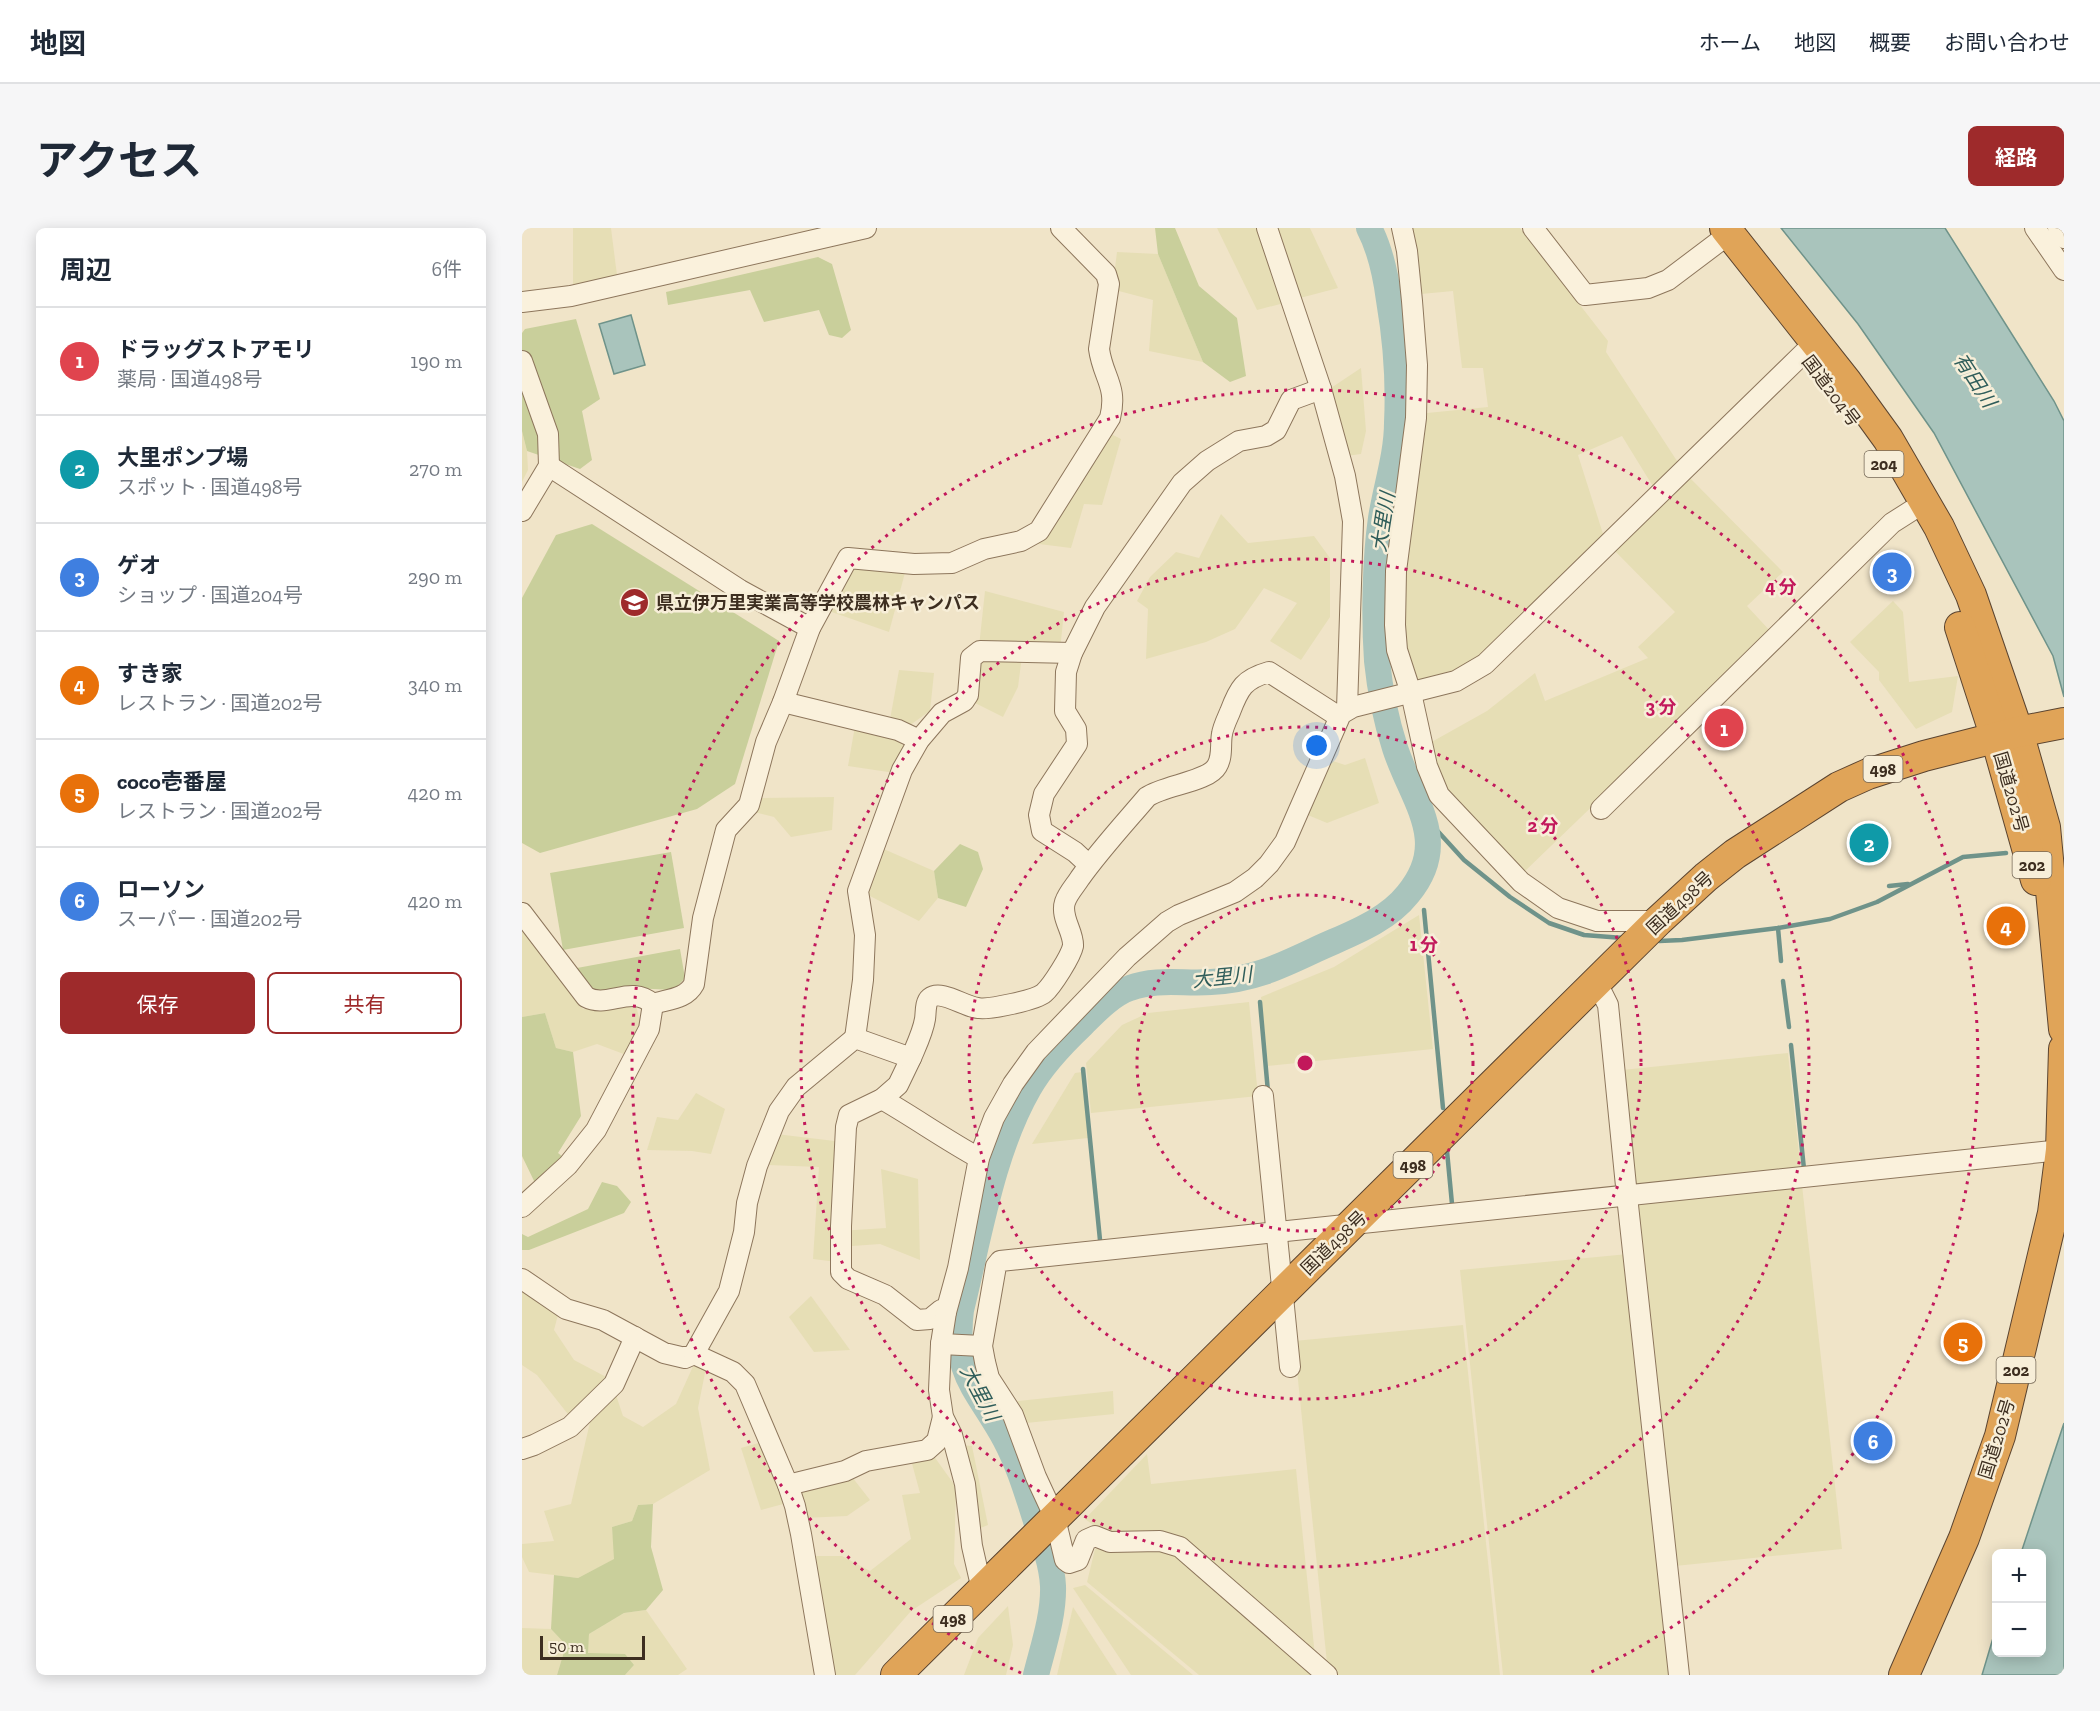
<!DOCTYPE html>
<html lang="ja">
<meta charset="utf-8">
<style>
:root{--surface:#fff;--page:#f6f6f7;--text:#1f2937;--muted:#747a83;--line:#e0e1e3;--accent:#9e2a2b}
body{margin:0;font-family:"Zilla Slab","Noto Sans JP",serif;background:var(--page);color:var(--text)}
.controls{position:absolute;right:18px;bottom:18px;display:grid;overflow:hidden;border-radius:9px;box-shadow:0 3px 15px #0003}
.controls button{width:54px;height:54px;display:grid;place-items:center;padding:0;border:0;border-bottom:2px solid var(--line);background:var(--surface);color:var(--text);font:30px sans-serif}
.scale{position:absolute;left:18px;bottom:15px;width:105px;box-sizing:border-box;padding-left:6px;border:3px solid #3d2e20;border-top:0;font-size:16px;line-height:21px;white-space:nowrap;color:#3d2e20;-webkit-text-stroke:4px #f7eed8;paint-order:stroke}
.you{position:absolute;left:795px;top:518px;width:21px;height:21px;margin:-15px;border:4px solid #fff;border-radius:50%;background:#1a73e8;box-shadow:0 0 0 9px #1a73e833}
.badge{display:grid;place-items:center;width:39px;height:39px;border-radius:50%;background:var(--accent);color:#fff;font-size:20px;font-weight:700}
.pin{position:absolute;translate:-50% -50%;border:3px solid #fff;box-shadow:0 2px 6px #0006}
.list{margin:0;padding:0;list-style:none}
h2{display:flex;justify-content:space-between;align-items:center;height:78px;margin:0;padding:0 24px;font-size:26px}
h2 small{font-size:20px;font-weight:400;color:var(--muted)}
.list li{display:grid;grid-template-columns:39px 1fr auto;gap:18px;align-items:center;box-sizing:border-box;height:108px;padding:0 24px;border-top:2px solid var(--line)}
.list b{display:block;font-size:22px;white-space:nowrap}
.list p{margin:0;font-size:20px;white-space:nowrap;color:var(--muted)}
.list em{font-size:20px;font-style:normal;color:var(--muted)}
.actions{display:flex;gap:12px;padding:18px 24px}
.actions a{flex:1;padding:14px 0;border:2px solid var(--accent);border-radius:9px;text-align:center;font-size:21px;color:var(--accent)}
.actions .main{background:var(--accent);color:#fff}
.map{position:relative;flex:none;width:1542px;height:1447px;overflow:hidden;border-radius:9px}
header{display:flex;align-items:center;gap:36px;box-sizing:border-box;height:84px;padding:0 30px;background:var(--surface);border-bottom:2px solid var(--line)}
header strong{font-size:28px}
nav{display:flex;gap:33px;margin-inline-start:auto;font-size:21px}
.intro{display:flex;align-items:center;justify-content:space-between;box-sizing:border-box;height:144px;padding:0 36px}
h1{margin:0;font-size:42px}
.button{padding:15px 27px;border-radius:9px;background:var(--accent);color:#fff;font-size:21px;font-weight:700}
main{display:flex;gap:36px;padding:0 36px}
aside{flex:1;background:var(--surface);border-radius:9px;box-shadow:0 3px 15px #0003}
.map>svg:first-child{display:block}
</style>
<header>
<strong>地図</strong>
<nav><a>ホーム</a><a>地図</a><a>概要</a><a>お問い合わせ</a></nav>
</header>
<div class="intro"><h1>アクセス</h1><a class="button">経路</a></div>
<main>
<aside>
<h2>周辺<small>6件</small></h2>
<ul class="list">
<li><span class="badge" style="background:#e0444e">1</span><div><b>ドラッグストアモリ</b><p>薬局 · 国道498号</p></div><em>190 m</em></li>
<li><span class="badge" style="background:#0f9aa8">2</span><div><b>大里ポンプ場</b><p>スポット · 国道498号</p></div><em>270 m</em></li>
<li><span class="badge" style="background:#3f7fe0">3</span><div><b>ゲオ</b><p>ショップ · 国道204号</p></div><em>290 m</em></li>
<li><span class="badge" style="background:#e8710a">4</span><div><b>すき家</b><p>レストラン · 国道202号</p></div><em>340 m</em></li>
<li><span class="badge" style="background:#e8710a">5</span><div><b>coco壱番屋</b><p>レストラン · 国道202号</p></div><em>420 m</em></li>
<li><span class="badge" style="background:#3f7fe0">6</span><div><b>ローソン</b><p>スーパー · 国道202号</p></div><em>420 m</em></li>
</ul>
<div class="actions"><a class="main">保存</a><a>共有</a></div>
</aside>
<div class="map">
<svg width="1542" height="1447" viewBox="0 0 1542 1447">
<rect width="100%" height="100%" fill="#f0e4c8"/>
<g fill="#e6deb5">
<path d="M 51,0 L 89,0 L 95,47 L 51,58 Z"/>
<path d="M 695,0 L 738,0 L 762,75 L 735,82 Z"/>
<path d="M 753,0 L 788,0 L 816,60 L 778,70 Z"/>
<path d="M 889,0 L 998,0 L 1086,113 L 1084,124 L 1157,236 L 1132,260 L 1100,208 L 1056,227 L 1082,309 L 957,431 L 929,448 L 895,456 L 880,401 L 883,320 L 905,185 L 966,179 L 961,140 L 940,140 L 931,63 L 899,66 Z"/>
<path d="M 595,24 L 636,26 L 681,134 L 627,123 L 631,72 L 593,62 L 592,48 Z"/>
<path d="M 839,140 L 844,203 L 839,226 L 824,228 L 806,162 Z"/>
<path d="M 0,203 L 5,223 L 6,242 L 0,254 Z"/>
<path d="M 587,205 L 599,211 L 580,277 L 562,276 L 549,320 L 509,315 Z"/>
<path d="M 1165,247 L 1261,344 L 1225,378 L 1250,405 L 1002,644 L 922,563 L 906,516 L 965,483 L 1013,445 L 1023,473 L 1126,430 L 1116,419 L 1153,384 L 1090,320 Z"/>
<path d="M 699,286 L 726,315 L 792,308 L 808,330 L 808,389 L 779,432 L 748,413 L 775,375 L 742,360 L 713,401 L 684,414 L 624,431 L 626,381 L 615,373 L 628,349 L 654,324 L 677,330 Z"/>
<path d="M 327,340 L 384,341 L 367,404 L 304,382 Z"/>
<path d="M 463,363 L 542,384 L 538,422 L 501,420 L 496,459 L 481,489 L 451,474 Z"/>
<path d="M 1371,373 L 1381,384 L 1387,454 L 1436,448 L 1430,484 L 1394,501 L 1357,452 L 1357,444 L 1328,414 Z"/>
<path d="M 377,442 L 412,445 L 408,483 L 371,509 L 383,519 L 373,545 L 326,538 L 333,498 L 365,508 Z"/>
<path d="M 843,530 L 857,575 L 805,595 L 781,585 L 805,531 L 823,537 Z"/>
<path d="M 312,569 L 310,602 L 269,609 L 252,589 L 232,584 L 235,570 Z"/>
<path d="M 357,619 L 412,643 L 416,670 L 397,693 L 342,665 Z"/>
<path d="M 897,687 L 911,821 L 746,838 L 739,769 L 812,739 Z"/>
<path d="M 0,694 L 61,781 L 113,773 L 119,798 L 107,828 L 75,816 L 51,824 L 34,820 L 23,785 L 0,789 Z"/>
<path d="M 727,774 L 736,868 L 569,885 L 564,835 L 600,797 L 626,785 Z"/>
<path d="M 1266,825 L 1279,943 L 1112,960 L 1100,842 Z"/>
<path d="M 560,844 L 566,910 L 510,916 L 553,845 Z"/>
<path d="M 174,865 L 203,881 L 189,926 L 170,923 L 125,922 L 135,889 L 156,892 Z"/>
<path d="M 254,906 L 321,914 L 317,1003 L 364,1000 L 359,941 L 396,951 L 398,1032 L 358,1016 L 316,1019 L 315,1034 L 291,1031 L 297,939 L 246,937 L 246,928 Z"/>
<path d="M 1280,957 L 1320,1321 L 1153,1338 L 1113,974 Z"/>
<path d="M 1106,1026 L 1150,1447 L 981,1447 L 938,1042 Z"/>
<path d="M 0,1057 L 37,1083 L 32,1102 L 52,1132 L 88,1151 L 49,1190 L 15,1147 L 0,1137 Z"/>
<path d="M 289,1068 L 328,1122 L 292,1124 L 267,1089 Z"/>
<path d="M 941,1097 L 978,1447 L 815,1447 L 805,1435 L 772,1113 Z"/>
<path d="M 173,1134 L 184,1140 L 176,1180 L 188,1242 L 131,1276 L 116,1277 L 110,1293 L 90,1299 L 93,1331 L 56,1350 L 7,1344 L 0,1329 L 0,1316 L 32,1313 L 22,1283 L 49,1276 L 69,1190 L 94,1167 L 101,1188 L 121,1199 L 154,1176 Z"/>
<path d="M 591,1163 L 592,1186 L 504,1195 L 487,1174 Z"/>
<path d="M 240,1214 L 265,1275 L 239,1282 L 219,1220 Z"/>
<path d="M 439,1217 L 450,1218 L 466,1297 L 456,1301 Z"/>
<path d="M 625,1226 L 629,1256 L 774,1241 L 793,1428 L 659,1313 L 588,1309 L 563,1291 Z"/>
<path d="M 411,1227 L 434,1259 L 432,1336 L 439,1350 L 389,1383 L 333,1447 L 310,1447 L 292,1328 L 320,1328 L 348,1343 L 389,1311 L 380,1267 L 398,1265 L 389,1232 Z"/>
<path d="M 330,1249 L 348,1272 L 325,1288 L 282,1290 L 274,1261 Z"/>
<path d="M 648,1318 L 799,1447 L 677,1447 L 565,1354 L 573,1321 Z"/>
<path d="M 563,1357 L 671,1447 L 609,1447 L 551,1360 Z"/>
<path d="M 486,1378 L 491,1417 L 484,1447 L 442,1447 L 456,1410 Z"/>
<path d="M 551,1379 L 595,1447 L 535,1447 Z"/>
<path d="M 124,1382 L 165,1441 L 156,1447 L 103,1447 L 112,1437 L 65,1425 L 67,1406 L 102,1385 Z"/>
<path d="M 0,1400 L 29,1401 L 44,1417 L 35,1447 L 0,1447 Z"/>
</g>
<g fill="#c9cf9b">
<path d="M 633,0 L 653,0 L 677,58 L 715,90 L 724,148 L 708,154 L 681,134 L 636,26 Z"/>
<path d="M 296,29 L 310,36 L 329,102 L 320,110 L 307,107 L 297,82 L 242,94 L 228,62 L 146,77 L 144,64 Z"/>
<path d="M 54,91 L 78,171 L 60,183 L 70,232 L 58,241 L 5,223 L 0,203 L 0,105 L 3,101 Z"/>
<path d="M 70,296 L 257,413 L 213,556 L 175,581 L 18,625 L 0,615 L 0,370 L 34,307 Z"/>
<path d="M 438,616 L 456,624 L 461,641 L 444,679 L 416,670 L 412,643 Z"/>
<path d="M 149,624 L 162,700 L 41,722 L 28,645 Z"/>
<path d="M 158,721 L 163,750 L 152,762 L 110,760 L 71,764 L 55,740 Z"/>
<path d="M 23,785 L 34,820 L 51,824 L 59,888 L 36,925 L 46,933 L 14,957 L 0,928 L 0,789 Z"/>
<path d="M 80,954 L 95,958 L 109,974 L 102,985 L 7,1022 L 0,1022 L 0,1006 L 6,1009 L 66,981 Z"/>
<path d="M 131,1276 L 129,1319 L 141,1362 L 124,1382 L 102,1385 L 67,1406 L 66,1425 L 103,1426 L 112,1437 L 103,1447 L 35,1447 L 44,1417 L 29,1401 L 32,1347 L 56,1350 L 92,1331 L 90,1299 L 110,1293 L 116,1277 Z"/>
</g>
<g fill="#a9c4bc" stroke="#6f938a" stroke-width="1.5">
<path d="M 1259,0 L 1423,0 L 1532,173 L 1542,193 L 1542,469 L 1531,428 L 1412,205 L 1336,96 Z"/>
<path d="M 109,87 L 123,137 L 92,146 L 77,96 Z"/>
<path d="M 1542,1195 L 1542,1447 L 1460,1447 L 1474,1400 L 1474,1424 L 1520,1424 L 1520,1326 L 1499,1325 Z"/>
</g>
<g fill="none" stroke-linecap="round" stroke-linejoin="round">
<g stroke="#6f938a" stroke-width="4.5">
<path d="M 901,587 L 942,632 L 988,669 L 1027,695 L 1062,707 L 1101,710"/>
<path d="M 1367,658 L 1386,656"/>
<path d="M 902,682 L 921,880"/>
<path d="M 1256,700 L 1259,733"/>
<path d="M 1137,713 L 1160,712 L 1256,700 L 1308,691 L 1355,674 L 1441,629 L 1484,625"/>
<path d="M 1261,753 L 1267,799"/>
<path d="M 738,774 L 746,864"/>
<path d="M 1269,817 L 1282,941"/>
<path d="M 561,841 L 578,1012"/>
<path d="M 925,923 L 930,976"/>
</g>
<path stroke="#a9c4bc" stroke-width="26" d="M 514,1447 C 521,1419 532,1387 531,1358 C 530,1337 522,1315 515,1296 C 506,1268 497,1237 483,1211 C 455,1160 431,1147 439,1082 C 457,1010 470,924 507,860 C 520,837 541,815 560,797 C 573,784 590,766 608,760 C 635,750 662,756 689,754 C 730,752 757,739 793,722 C 825,707 863,695 886,666 C 930,613 890,573 873,520 C 864,492 858,463 855,433 C 852,390 853,332 859,290 C 864,259 875,226 875,195 C 877,154 874,113 867,72 C 864,49 858,21 847,0"/>
<defs>
<g id="minor">
<path d="M 745,0 L 799,161 L 823,248 L 831,293 L 825,481"/>
<path d="M 880,0 L 885,23 L 890,73 L 895,137 L 894,190 L 874,343 L 873,397 L 875,422 L 889,465 L 905,538 L 917,567 L 999,654 L 1036,680 L 1075,693 L 1136,693"/>
<path d="M 1011,0 L 1063,67 L 1126,60 L 1146,52 L 1207,6"/>
<path d="M 1513,0 L 1542,42"/>
<path d="M 1536,0 L 1542,10"/>
<path d="M 0,74 L 49,68 L 344,0"/>
<path d="M 0,133 L 26,206 L 27,238 L 0,283"/>
<path d="M 27,238 L 218,362 L 288,400"/>
<path d="M 261,474 L 376,502 L 397,512"/>
<path d="M 1079,581 L 1370,295 L 1403,274"/>
<path d="M 567,637 L 553,624 L 520,603 L 517,587 L 522,566 L 555,516 L 554,501 L 543,483 L 544,444 L 550,425 L 573,379 L 660,255 L 685,233 L 717,213 L 744,208 L 754,202 L 769,172 L 799,161"/>
<path d="M 0,685 L 64,769 C 86,781 108,756 131,776"/>
<path d="M 1075,755 L 1086,777 L 1105,968 L 1157,1447"/>
<path d="M 131,776 C 147,771 164,771 172,756 L 181,690 L 204,602 L 227,577 L 244,514 L 261,474 L 288,400 L 326,330 L 392,336 L 430,335 L 462,321 L 499,313 L 517,303 L 588,190 C 596,158 581,150 577,121 L 587,56 L 584,46 L 539,0"/>
<path d="M 333,810 L 341,752 L 343,707 L 336,663 L 380,542 L 397,512 L 420,485 L 442,473 L 446,467 L 449,430 L 458,423 L 550,425"/>
<path d="M 389,830 L 376,857 L 360,871 L 327,887 L 324,899 L 319,998 L 319,1044 L 326,1051 L 363,1067 L 395,1092 L 408,1091 L 419,1082 L 424,1084"/>
<path d="M 741,868 L 768,1139"/>
<path d="M 360,871 C 393,890 424,912 457,930"/>
<path d="M 0,979 L 46,937 L 74,902 L 127,801 L 131,776"/>
<path d="M 0,1051 L 44,1081 L 81,1092 L 142,1125 L 163,1130 L 172,1126 L 207,1063 L 222,1004 L 225,975 L 235,938 L 257,883 L 274,859 L 333,810 L 389,830 C 394,818 401,804 403,791 C 404,785 403,774 408,770 C 419,761 443,779 456,780 C 467,782 514,772 522,765 C 530,758 549,728 551,718 C 552,704 538,689 543,674 C 546,665 553,658 558,650 C 578,622 602,596 625,569 C 642,557 686,554 695,538 C 701,528 698,516 700,506 C 701,499 705,491 708,484 C 717,460 722,451 747,444 L 811,485 L 819,486"/>
<path d="M 419,1116 L 460,1118"/>
<path d="M 172,1126 L 211,1144 L 223,1156 L 266,1257 L 273,1278 L 279,1306 L 303,1447"/>
<path d="M 0,1221 L 12,1217 L 48,1199 L 92,1156 L 113,1109"/>
<path d="M 266,1257 L 323,1243 L 344,1233 L 405,1222 L 415,1213 L 421,1189"/>
<path d="M 460,1362 L 450,1318 L 443,1256 L 430,1207 L 421,1189 L 417,1162 L 419,1116 L 424,1084 L 436,1040 L 457,930 L 472,890 L 491,856 L 514,824 L 605,729 L 645,694 L 657,687 L 713,664 L 733,650 L 747,636 L 763,614 L 819,486 L 831,479 L 934,453 L 963,436 L 1293,114"/>
<path d="M 805,1447 L 658,1319 L 638,1313 L 588,1314 L 573,1308 L 564,1312 L 556,1332 L 547,1335 L 543,1332 L 533,1290 L 514,1249 L 491,1187 L 467,1150 L 463,1134 L 460,1118 L 474,1038 L 478,1033 L 1539,922"/>
</g>
<g id="highway">
<path d="M 1203,0 L 1324,153 L 1366,211 L 1417,299 L 1449,367 L 1496,504 L 1523,599 L 1542,801"/>
<path d="M 1438,399 L 1474,510 L 1514,652"/>
<path d="M 374,1447 L 1136,693 L 1184,649 L 1213,626 L 1317,559 L 1346,546 L 1402,528 L 1496,504 L 1542,495"/>
<path d="M 1382,1447 L 1442,1310 L 1478,1208 L 1531,985 L 1539,922 L 1542,821"/>
</g>
</defs>
<use href="#minor" stroke="#8d765c" stroke-width="22"/>
<use href="#highway" stroke="#5b4430" stroke-width="32"/>
<use href="#minor" stroke="#faf1dc" stroke-width="20"/>
<use href="#highway" stroke="#e0a458" stroke-width="30"/>
</g>
<g fill="none" stroke="#c2185b" stroke-width="3" stroke-dasharray="3 6">
<circle cx="783" cy="835" r="168"/>
<circle cx="783" cy="835" r="336"/>
<circle cx="783" cy="835" r="504"/>
<path d="M499 1445A673 673 0 1 1 1067 1445"/>
</g>
<defs>
<symbol id="school-disc" viewBox="-11 -11 22 22"><circle r="9.5" fill="#9e2a2b" stroke="#f7eed8"/><path d="M0-5L7-2L0 1L-7-2ZM-4 1L0 2.5L4 1V4Q0 6-4 4Z" fill="#fff"/></symbol>
</defs>
<g fill-rule="evenodd">
<use href="#school-disc" x="96" y="358" width="33" height="33"/>
</g>
<g text-anchor="middle" dominant-baseline="central" stroke-width="5" stroke-linejoin="round" paint-order="stroke">
<g fill="#f7eed8" stroke="#756857" stroke-width="1.5">
<rect x="1342.5" y="223" width="39" height="26" rx="4.5"/>
<rect x="1341.5" y="528" width="39" height="26" rx="4.5"/>
<rect x="1490.5" y="624" width="39" height="26" rx="4.5"/>
<rect x="871.5" y="924" width="39" height="26" rx="4.5"/>
<rect x="1474.5" y="1129" width="39" height="26" rx="4.5"/>
<rect x="411.5" y="1378" width="39" height="26" rx="4.5"/>
</g>
<g font-size="16" font-weight="bold" fill="#3d2e20">
<text x="1362" y="236">204</text>
<text x="1361" y="541">498</text>
<text x="1510" y="637">202</text>
<text x="891" y="937">498</text>
<text x="1494" y="1142">202</text>
<text x="431" y="1391">498</text>
</g>
<g font-size="18" fill="#3d2e20" stroke="#f7eed8">
<text transform="translate(1309 163) rotate(53)">国道204号</text>
<text transform="translate(1489 564) rotate(74)">国道202号</text>
<text transform="translate(1158 675) rotate(-43)">国道498号</text>
<text transform="translate(812 1015) rotate(-44)">国道498号</text>
<text transform="translate(1475 1211) rotate(-73)">国道202号</text>
</g>
<g font-size="18" font-weight="bold" fill="#3d2e20" stroke="#f7eed8" text-anchor="start">
<text x="134" y="375">県立伊万里実業高等学校農林キャンパス</text>
</g>
<g font-size="20" font-style="italic" fill="#2f5d5a" stroke="#f7eed8">
<text transform="translate(1453 152) rotate(57)">有田川</text>
<text transform="translate(861 294) rotate(-81)">大里川</text>
<text transform="translate(700 749) rotate(-6)">大里川</text>
<text transform="translate(458 1165) rotate(62)">大里川</text>
</g>
</g>
<circle cx="783" cy="835" r="9" fill="#c2185b" stroke="#f7eed8" stroke-width="3"/>
<g font-size="18" text-anchor="middle" font-weight="bold" fill="#c2185b" stroke="#f7eed8" stroke-width="5" stroke-linejoin="round" paint-order="stroke">
<text x="1259" y="365">4 分</text>
<text x="1139" y="485">3 分</text>
<text x="1021" y="604">2 分</text>
<text x="902" y="723">1 分</text>
</g>
</svg>
<div class="controls">
<button>+</button>
<button>−</button>
</div>
<div class="scale">50 m</div>
<div class="you"></div>
<div class="pin badge" style="left:1202px;top:500px;background:#e0444e">1</div>
<div class="pin badge" style="left:1347px;top:615px;background:#0f9aa8">2</div>
<div class="pin badge" style="left:1370px;top:344px;background:#3f7fe0">3</div>
<div class="pin badge" style="left:1484px;top:698px;background:#e8710a">4</div>
<div class="pin badge" style="left:1441px;top:1114px;background:#e8710a">5</div>
<div class="pin badge" style="left:1351px;top:1213px;background:#3f7fe0">6</div>
</div>
</main>
